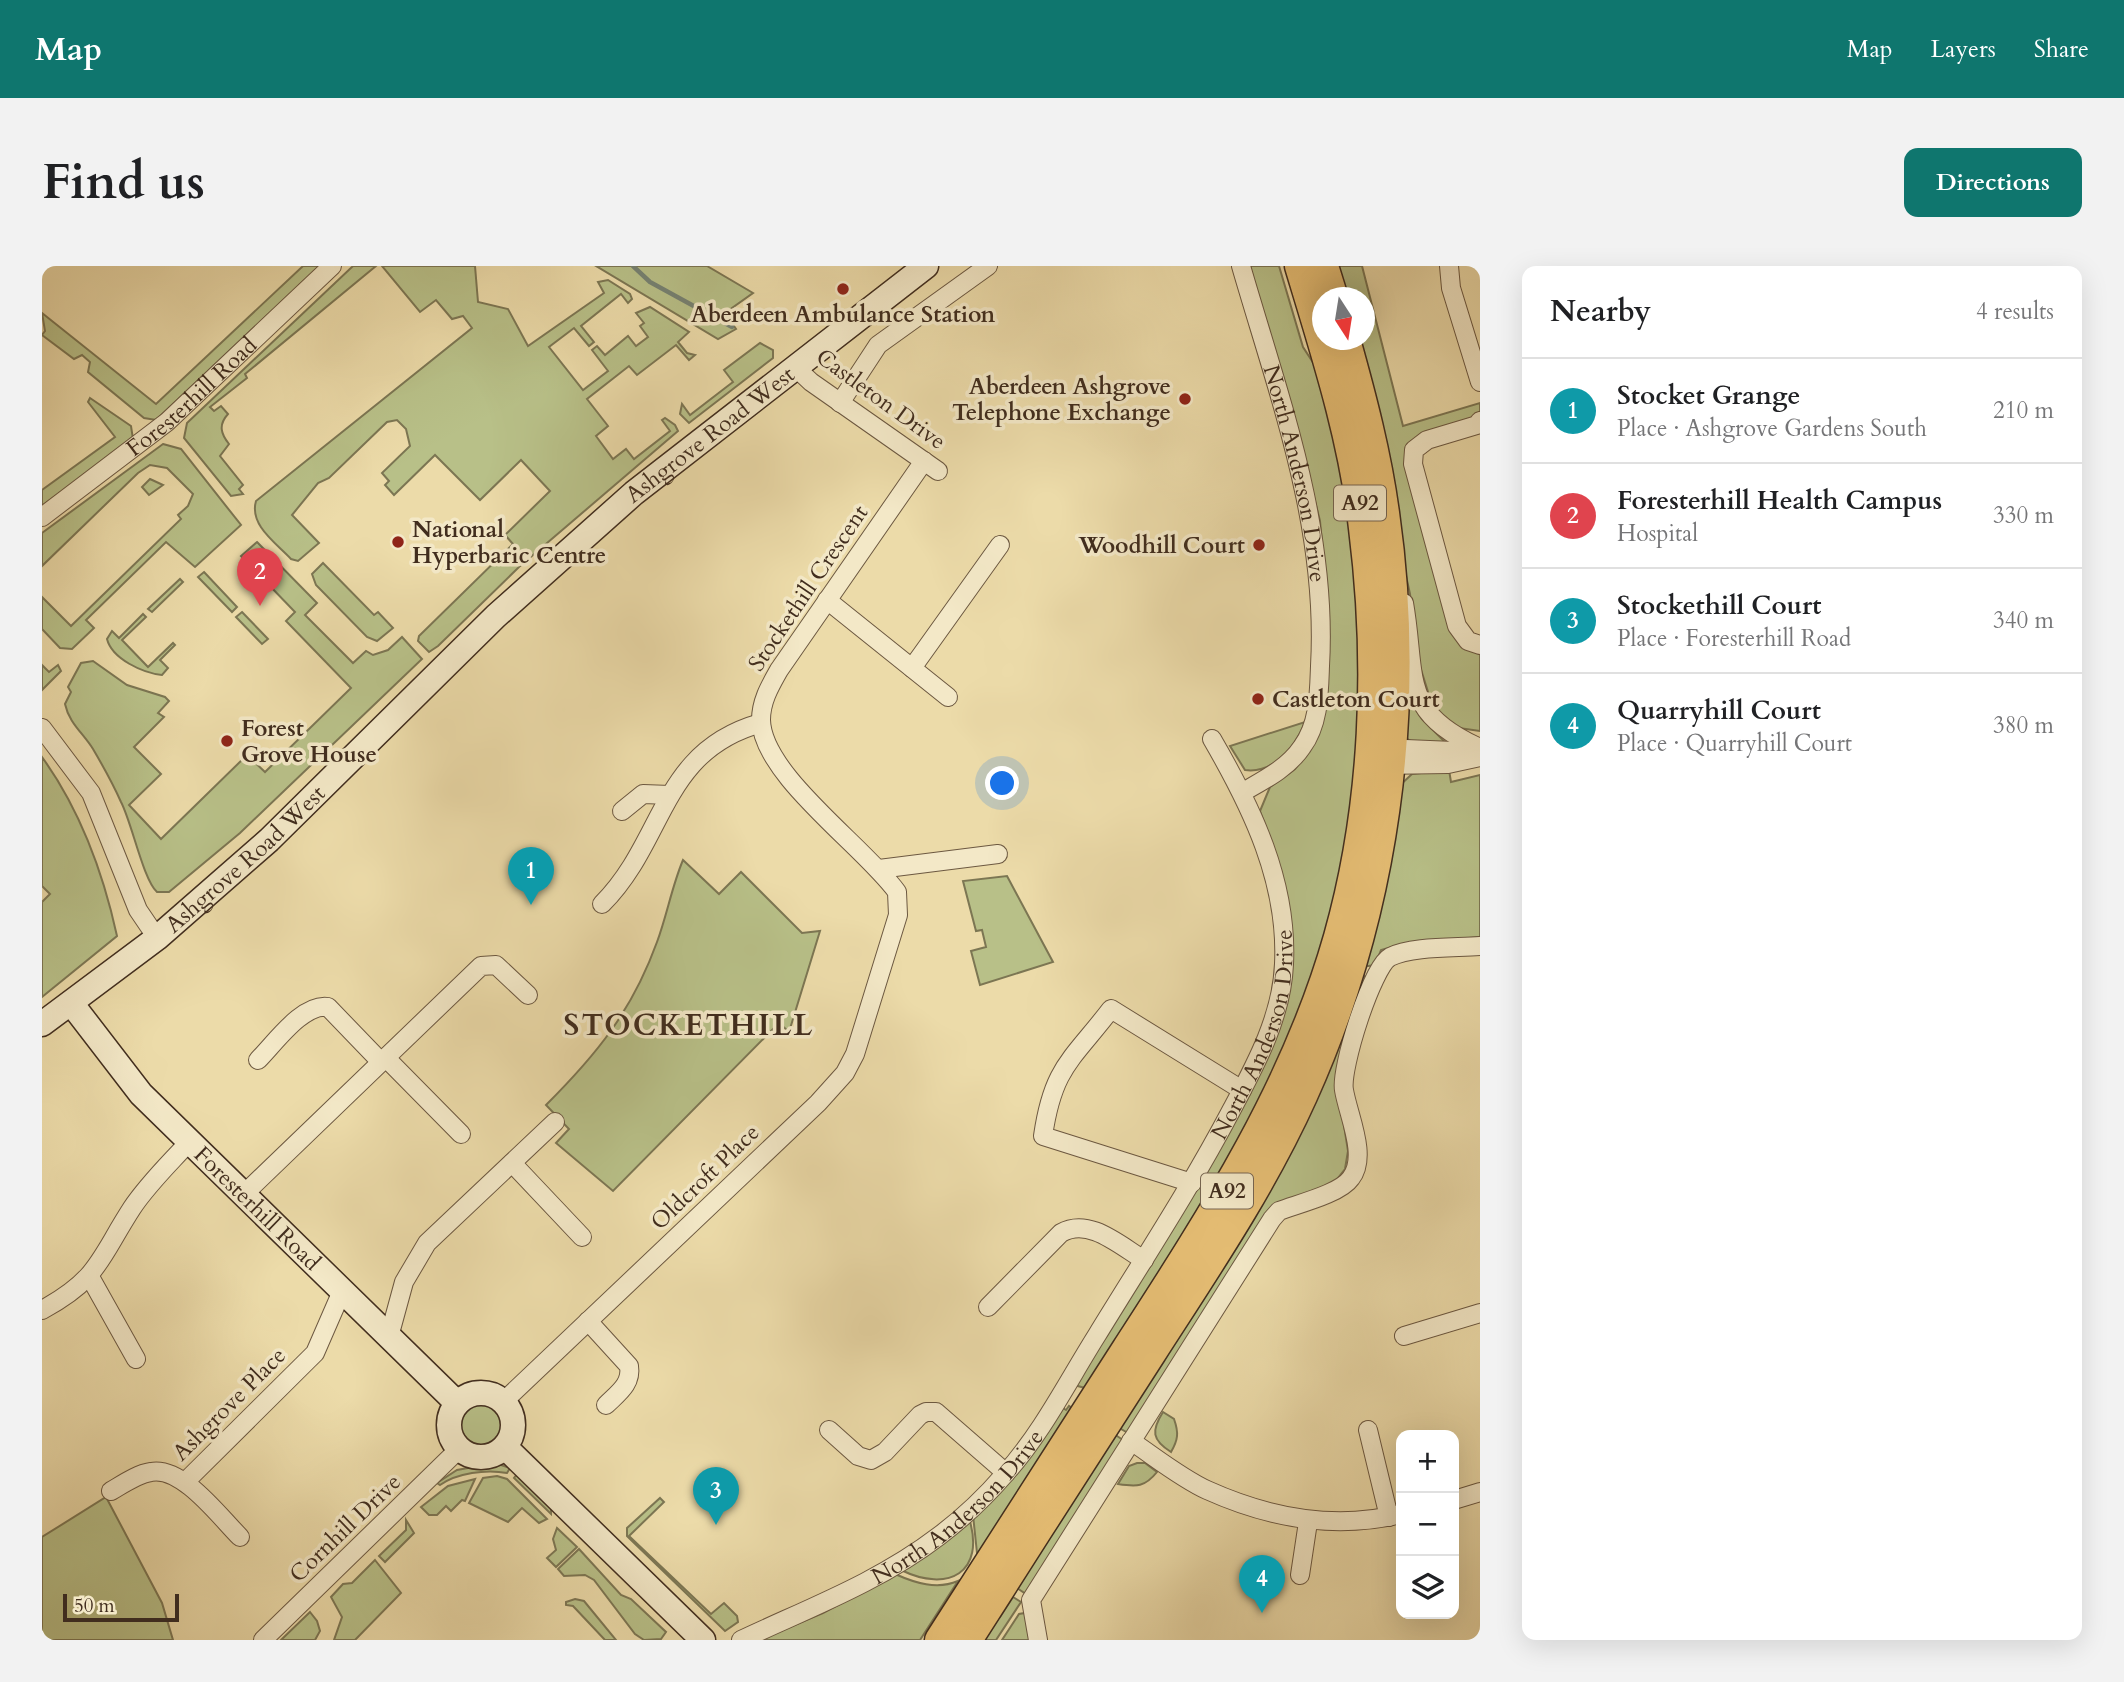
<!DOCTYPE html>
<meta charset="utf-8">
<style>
:root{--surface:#fff;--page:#f2f2f2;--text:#202124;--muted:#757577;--line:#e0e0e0;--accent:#0f766e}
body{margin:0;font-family:Cardo,serif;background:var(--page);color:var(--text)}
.controls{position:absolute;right:21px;bottom:21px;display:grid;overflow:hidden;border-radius:14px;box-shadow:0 7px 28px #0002}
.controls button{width:63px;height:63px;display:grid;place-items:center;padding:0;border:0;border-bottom:2px solid var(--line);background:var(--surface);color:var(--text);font:35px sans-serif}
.compass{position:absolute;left:1270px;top:21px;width:63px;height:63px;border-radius:50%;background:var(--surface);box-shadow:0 7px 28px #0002;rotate:168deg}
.scale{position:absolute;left:21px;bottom:18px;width:116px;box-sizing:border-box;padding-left:7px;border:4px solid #412d1e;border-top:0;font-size:19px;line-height:24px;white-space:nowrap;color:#412d1e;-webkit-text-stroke:5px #f3e8c7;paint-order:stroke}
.you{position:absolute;left:961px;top:518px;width:24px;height:24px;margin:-18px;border:5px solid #fff;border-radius:50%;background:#1a73e8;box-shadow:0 0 0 10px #1a73e833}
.badge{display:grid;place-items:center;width:46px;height:46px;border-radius:50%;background:var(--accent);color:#fff;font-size:23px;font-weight:700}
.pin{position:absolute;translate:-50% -58px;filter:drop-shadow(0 2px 4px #0008)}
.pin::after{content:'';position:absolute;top:37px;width:24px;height:21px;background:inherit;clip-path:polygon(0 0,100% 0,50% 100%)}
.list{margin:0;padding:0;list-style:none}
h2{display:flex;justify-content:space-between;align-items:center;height:91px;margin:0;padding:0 28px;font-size:30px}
h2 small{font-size:23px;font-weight:400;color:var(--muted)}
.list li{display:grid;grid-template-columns:46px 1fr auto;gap:21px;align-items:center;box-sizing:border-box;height:105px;padding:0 28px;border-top:2px solid var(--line)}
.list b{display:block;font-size:26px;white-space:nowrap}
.list p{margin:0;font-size:23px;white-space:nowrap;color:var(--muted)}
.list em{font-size:23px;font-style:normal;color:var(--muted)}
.icon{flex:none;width:38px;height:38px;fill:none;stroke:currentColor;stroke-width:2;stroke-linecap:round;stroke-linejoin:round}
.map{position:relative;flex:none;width:1438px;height:1374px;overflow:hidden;border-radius:14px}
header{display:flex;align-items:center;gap:42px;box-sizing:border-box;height:98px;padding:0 35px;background:var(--accent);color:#fff}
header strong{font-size:33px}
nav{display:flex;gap:38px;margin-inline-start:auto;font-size:24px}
.intro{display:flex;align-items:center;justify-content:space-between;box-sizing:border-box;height:168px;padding:0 42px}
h1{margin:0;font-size:49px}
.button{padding:18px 32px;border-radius:14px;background:var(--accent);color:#fff;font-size:24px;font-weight:700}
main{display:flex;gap:42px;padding:0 42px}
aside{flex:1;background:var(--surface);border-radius:14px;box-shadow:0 7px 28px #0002}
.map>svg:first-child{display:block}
</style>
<header>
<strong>Map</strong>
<nav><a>Map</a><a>Layers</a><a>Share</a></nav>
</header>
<div class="intro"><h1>Find us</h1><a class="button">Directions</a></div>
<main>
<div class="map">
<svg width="1438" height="1374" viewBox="0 0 1438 1374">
<rect width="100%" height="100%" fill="#ecdba9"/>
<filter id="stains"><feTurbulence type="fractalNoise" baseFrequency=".00286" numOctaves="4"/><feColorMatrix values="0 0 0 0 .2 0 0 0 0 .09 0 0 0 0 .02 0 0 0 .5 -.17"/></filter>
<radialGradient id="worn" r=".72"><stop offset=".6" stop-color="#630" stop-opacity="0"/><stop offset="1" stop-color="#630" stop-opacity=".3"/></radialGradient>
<g fill="#b8c088" stroke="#7c7653" stroke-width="2">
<path d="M 261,0 L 278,0 L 114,154 L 102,152 L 46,106 L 48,96 L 40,89 L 32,93 L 0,69 L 3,65 L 0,47 L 114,138 Z"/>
<path d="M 311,0 L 334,0 L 203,108 L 205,112 L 168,141 L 172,145 L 179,140 L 186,148 C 176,159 179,168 187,178 L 178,190 L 201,219 L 197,223 L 201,228 L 189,230 L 142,172 L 145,157 Z"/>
<path d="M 340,0 L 433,0 L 436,36 L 466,43 L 486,80 L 562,27 L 556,16 L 566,14 L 588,28 L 590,33 L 586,37 L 579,28 L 539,60 L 552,76 L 547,80 L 532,62 L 507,81 L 541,124 L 566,105 L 550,84 L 555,80 L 563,89 L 586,70 L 594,80 L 606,71 L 598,60 L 602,57 L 594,47 L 608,41 L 647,66 L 636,76 L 645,87 L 653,89 L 647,94 L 634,79 L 595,109 L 587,100 L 545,133 L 566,160 L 554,170 L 571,193 L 584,183 L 592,193 L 628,165 L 620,154 L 623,152 L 633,159 L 636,165 L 477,301 L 396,380 L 387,386 L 376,375 L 377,370 L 471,278 L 463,269 L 508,225 L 479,194 L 438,234 L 393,189 L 352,229 L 343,219 L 347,215 L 340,207 L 368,180 L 364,163 L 355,154 L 345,156 L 287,212 L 276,217 L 250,249 L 277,277 L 256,295 L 249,293 C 234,277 207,259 214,235 L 430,62 L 421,50 L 410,53 L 394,34 L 378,46 Z"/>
<path d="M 554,0 L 665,0 L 711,27 L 683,47 L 694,63 L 676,73 Z"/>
<path d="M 1207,0 L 1237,0 L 1261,81 L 1281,112 L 1294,155 L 1319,328 L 1318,481 L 1306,564 L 1294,632 L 1277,692 L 1224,835 L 1047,1123 L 1032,1119 L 1243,739 L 1240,609 L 1218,545 L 1228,521 L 1253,503 L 1267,485 L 1285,333 L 1278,255 L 1255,164 Z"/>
<path d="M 1291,0 L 1320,0 L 1361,160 L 1438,137 L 1438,151 L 1372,184 L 1415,360 L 1438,379 L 1438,465 L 1410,461 L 1396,446 L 1387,429 L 1376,394 L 1368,328 L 1312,74 L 1322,74 L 1322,32 L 1300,31 Z"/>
<path d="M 718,77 L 731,84 L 731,92 L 647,157 L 638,148 L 640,138 L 648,149 L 687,119 L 691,116 L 682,104 Z"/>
<path d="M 48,132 L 89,160 L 91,173 L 0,240 L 0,224 L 73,171 L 46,136 Z"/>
<path d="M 121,178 L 139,183 L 199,259 L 153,301 L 124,276 L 44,354 L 52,362 L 30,383 L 18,382 L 0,363 L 0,331 L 29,360 L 139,253 L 136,249 L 146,240 L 151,228 L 125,202 L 108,199 L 96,207 L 0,300 L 0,267 Z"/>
<path d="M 108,213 L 121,219 L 107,229 L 100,221 Z"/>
<path d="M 215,276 L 275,337 L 263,349 L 311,397 L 324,385 L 331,389 L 346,384 L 360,371 L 380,393 L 198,567 L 127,626 L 115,626 C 101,613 90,557 79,536 C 71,518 61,500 51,483 C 41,467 27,457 23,438 L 29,426 L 26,421 L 39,397 L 51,395 L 85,419 L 123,431 L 127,435 L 116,447 L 122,451 L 92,481 L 119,508 L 87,539 L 119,573 L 205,489 L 223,506 L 309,422 L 244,355 L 253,346 L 199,290 Z"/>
<path d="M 281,297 L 332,349 L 336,346 L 351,362 L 335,375 L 325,371 L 274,319 L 270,308 Z"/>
<path d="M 162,306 L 195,341 L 190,346 L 156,311 Z"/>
<path d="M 138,313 L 141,316 L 110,346 L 106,343 Z"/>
<path d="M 200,346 L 226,373 L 220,378 L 194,351 Z"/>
<path d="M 101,348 L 104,351 L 80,374 L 106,401 L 131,377 L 133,379 L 118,394 L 126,402 L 120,409 C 101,407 70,393 65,373 L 70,365 L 77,372 Z"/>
<path d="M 0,399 L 7,406 L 16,399 L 19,405 L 0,424 Z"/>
<path d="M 1362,425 L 1380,453 L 1405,478 L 1371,476 L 1363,472 Z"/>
<path d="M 1263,456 C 1254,480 1232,508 1203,504 L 1188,480 Z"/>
<path d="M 0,491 C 39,545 61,606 75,670 L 0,731 L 0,636 L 8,628 L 0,620 Z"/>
<path d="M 1407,504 L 1409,516 L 1438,509 L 1438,671 L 1360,678 L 1339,684 L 1333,699 L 1319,701 L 1355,522 L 1370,508 Z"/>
<path d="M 641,594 L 677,628 L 699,606 L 760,667 L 778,665 L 747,766 L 737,757 L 571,925 L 514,877 L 527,863 L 504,839 C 555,788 590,745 615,676 C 625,649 630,620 641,594 Z"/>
<path d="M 965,610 L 1011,696 L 938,719 L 929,685 L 944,681 L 940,664 L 934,665 L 921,615 Z"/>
<path d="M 1316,708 L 1327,712 L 1294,808 L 1306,885 L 1303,903 L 1292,917 L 1240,936 L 1086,1167 L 1074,1160 Z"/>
<circle cx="439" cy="1159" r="24"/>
<path d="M 1018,1140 L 1024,1144 L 1027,1140 L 1034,1145 L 940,1290 L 935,1287 L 931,1249 Z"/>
<path d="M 1121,1146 L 1132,1153 C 1137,1167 1136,1174 1129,1186 C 1110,1174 1109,1165 1121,1146 Z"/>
<path d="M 1069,1166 L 1081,1174 L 984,1328 L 972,1320 Z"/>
<path d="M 453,1197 L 468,1202 L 465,1207 C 444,1203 415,1207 398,1219 L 395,1217 L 415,1204 Z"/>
<path d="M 1095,1197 L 1103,1197 L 1115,1206 C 1103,1221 1095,1221 1076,1218 L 1087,1200 Z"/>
<path d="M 476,1207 L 509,1238 L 509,1248 L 472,1212 Z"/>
<path d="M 455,1210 L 465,1213 L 505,1253 L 497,1257 L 480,1242 L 466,1256 L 427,1237 L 441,1212 Z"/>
<path d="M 433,1213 L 423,1235 L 420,1234 L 409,1245 L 404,1240 L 395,1249 L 387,1249 L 379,1241 L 406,1220 Z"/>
<path d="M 64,1231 L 120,1337 L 131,1374 L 0,1374 L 0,1271 Z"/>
<path d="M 618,1232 L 622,1236 L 587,1270 L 669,1348 L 682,1337 L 695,1350 L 696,1356 L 683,1365 L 585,1270 L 585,1262 Z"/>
<path d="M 927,1252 C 944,1307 906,1327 859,1304 Z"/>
<path d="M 364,1254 L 372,1267 L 343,1296 L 337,1290 L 364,1264 Z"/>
<path d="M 515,1262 L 535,1281 L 514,1301 L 505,1292 L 514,1284 L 511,1273 Z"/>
<path d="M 537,1283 L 579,1329 L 589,1333 L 624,1366 L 619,1373 L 602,1374 L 593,1368 L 552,1314 L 543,1309 L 522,1310 L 516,1303 Z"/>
<path d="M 333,1294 L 359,1327 L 313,1374 L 292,1374 L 300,1351 L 289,1331 L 301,1318 L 310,1317 Z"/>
<path d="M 853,1308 C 873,1317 895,1324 916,1315 L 878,1374 L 716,1374 L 781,1347 Z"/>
<path d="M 971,1331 L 979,1336 L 954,1374 L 936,1374 L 952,1348 L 958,1351 Z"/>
<path d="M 533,1333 L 542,1335 L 574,1374 L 563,1374 L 531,1340 L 524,1339 L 524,1336 Z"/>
<path d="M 268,1346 L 275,1355 L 278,1365 L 273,1374 L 239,1374 Z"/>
<path d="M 983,1347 L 990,1374 L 960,1374 L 977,1348 Z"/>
</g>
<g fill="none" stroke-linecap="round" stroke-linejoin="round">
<path stroke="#768273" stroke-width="4.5" d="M 591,0 L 608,16 L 690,61"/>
<defs>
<g id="street">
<path id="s1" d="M 1199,0 C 1237,131 1286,261 1278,400 C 1277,428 1277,458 1260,481 C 1246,502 1222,514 1201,526"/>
<path d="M 1407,0 L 1409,22 L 1438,116"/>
<path d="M 753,101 L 769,116 L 896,205"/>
<path d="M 798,137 L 836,79 L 946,0"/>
<path d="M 1438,155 L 1435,159 L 1385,174 L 1372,184 L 1371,198 L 1415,360 L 1426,375 L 1438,379"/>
<path id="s2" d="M 0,251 L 125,156 L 290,0"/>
<path d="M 785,334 L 906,431"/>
<path d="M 1362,337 C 1375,411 1357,446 1438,482"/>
<path d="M 870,402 L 958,279"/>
<path d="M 0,462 L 49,527 L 96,644 L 115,672"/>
<path d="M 1340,482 L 1435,486"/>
<path d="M 1338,499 L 1406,498 L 1438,491"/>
<path d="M 580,545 L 601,528 L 628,529"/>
<path d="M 837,603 L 956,588"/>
<path d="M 560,638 C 624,574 618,485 719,457"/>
<path d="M 344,792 L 419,868"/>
<path d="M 216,794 C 233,777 261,737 286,741 L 339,796"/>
<path d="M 470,897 L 540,971"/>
<path d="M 1150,917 L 1001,870 C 1011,801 1030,794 1069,743 L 1200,824"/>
<path d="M 201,929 L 439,700 L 454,699 L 486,729"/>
<path d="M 48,1011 L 94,1093"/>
<path d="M 946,1041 L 1019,967 C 1047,951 1077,979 1102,994"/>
<path d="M 0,1044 C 57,1013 57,993 90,942 C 106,918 127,898 146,877"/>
<path d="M 546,1055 L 587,1100 C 590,1118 576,1127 564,1139"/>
<path d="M 1362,1070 L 1438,1047"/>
<path d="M 347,1071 L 362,1016 L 385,977 L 513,856"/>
<path d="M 461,1136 L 776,837 L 803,807 L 813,788 L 856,649 L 855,626 C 823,581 720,509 719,454 C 719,435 728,420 737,404 L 882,195"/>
<path d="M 787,1164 L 816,1190 L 829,1194 L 843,1186 L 878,1149 L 884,1146 L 894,1146 L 964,1207"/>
<path d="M 1326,1164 L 1347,1251"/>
<path d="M 1089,1175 C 1113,1191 1139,1212 1165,1224 C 1227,1252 1293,1264 1359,1248"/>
<path d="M 143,1216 L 273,1087 L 300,1025"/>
<path d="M 69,1225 C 81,1218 95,1208 109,1206 C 140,1200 177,1250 198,1271"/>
<path d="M 1412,1234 L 1438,1226"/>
<path d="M 1258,1309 L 1266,1256"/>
<path d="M 221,1374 L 417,1183"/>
<path id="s3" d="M 699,1374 C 767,1342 837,1316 897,1270 C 921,1252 944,1230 963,1208 C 1000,1167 1026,1115 1055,1069 C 1101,994 1149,921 1190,843 C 1214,798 1240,750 1242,698 C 1246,616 1210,542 1170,473"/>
<path d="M 996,1374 L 989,1334 L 1230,953 L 1237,945 C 1255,938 1298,928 1309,912 C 1326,890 1306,849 1302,824 C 1298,803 1330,701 1348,691 C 1369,680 1414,682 1438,680"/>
</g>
<g id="secondary">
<path id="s4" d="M 29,737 L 99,828 L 415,1137"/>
<path id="s5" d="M 0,758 L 115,672 L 227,574 L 454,350 L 592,227 L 884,0"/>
<circle cx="439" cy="1159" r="32"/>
<path d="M 463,1181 L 661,1374"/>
</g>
<g id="primary">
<path d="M 1282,0 L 1292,32"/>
<path d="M 897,1374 C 959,1277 1021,1180 1084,1083 C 1168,953 1253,823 1296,671 C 1333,540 1338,397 1321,262 C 1311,172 1283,86 1257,0"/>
<path d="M 926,1374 C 987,1278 1048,1183 1110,1087 C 1164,1003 1220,921 1261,830 C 1343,648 1371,444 1343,247 C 1335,188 1320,131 1304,74"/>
</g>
</defs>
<use href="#street" stroke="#6c5841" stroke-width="20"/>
<use href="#secondary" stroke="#412d1e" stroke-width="27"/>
<use href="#primary" stroke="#412d1e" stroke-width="31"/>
<use href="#street" stroke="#f3e8c7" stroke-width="18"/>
<use href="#secondary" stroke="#f3e8c7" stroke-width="24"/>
<use href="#primary" stroke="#e6be74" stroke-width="28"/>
</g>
<g fill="#8f2418" stroke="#f3e8c7" stroke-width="2.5">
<circle cx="801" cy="23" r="7"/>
<circle cx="1143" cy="133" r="7"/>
<circle cx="356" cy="276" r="7"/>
<circle cx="1217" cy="279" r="7"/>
<circle cx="1216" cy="433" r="7"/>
<circle cx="185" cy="475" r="7"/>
</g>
<g text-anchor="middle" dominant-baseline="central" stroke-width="7" stroke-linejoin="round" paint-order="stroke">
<g fill="#f3e8c7" stroke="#766551" stroke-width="2">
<rect x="1292" y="219.5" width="52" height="35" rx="5"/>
<rect x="1159" y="907.5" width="52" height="35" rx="5"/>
</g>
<g font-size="21" font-weight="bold" fill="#412d1e">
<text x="1318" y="237">A92</text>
<text x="1185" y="925">A92</text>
</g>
<g font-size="23" font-weight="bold" fill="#412d1e" stroke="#f3e8c7" text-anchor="start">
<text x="801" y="48" text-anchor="middle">Aberdeen Ambulance Station</text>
<text x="1129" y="120" text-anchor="end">Aberdeen Ashgrove<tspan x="1129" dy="26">Telephone Exchange</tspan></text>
<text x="370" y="263">National<tspan x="370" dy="26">Hyperbaric Centre</tspan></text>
<text x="1203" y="279" text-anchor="end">Woodhill Court</text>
<text x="1230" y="433">Castleton Court</text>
<text x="199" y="462">Forest<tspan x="199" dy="26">Grove House</tspan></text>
</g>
<g font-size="23" fill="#412d1e" stroke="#f3e8c7">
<text stroke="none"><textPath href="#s2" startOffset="192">Foresterhill Road</textPath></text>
<text transform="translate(839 133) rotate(36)">Castleton Drive</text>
<text stroke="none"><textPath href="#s5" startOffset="892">Ashgrove Road West</textPath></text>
<text stroke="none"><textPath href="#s1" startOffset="215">North Anderson Drive</textPath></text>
<text transform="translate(766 322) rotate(-56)">Stockethill Crescent</text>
<text stroke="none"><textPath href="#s5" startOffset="262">Ashgrove Road West</textPath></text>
<text stroke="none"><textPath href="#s3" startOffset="824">North Anderson Drive</textPath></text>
<text transform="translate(663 911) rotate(-44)">Oldcroft Place</text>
<text stroke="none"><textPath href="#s4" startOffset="278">Foresterhill Road</textPath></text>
<text transform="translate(187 1138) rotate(-45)">Ashgrove Place</text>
<text stroke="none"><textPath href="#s3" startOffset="257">North Anderson Drive</textPath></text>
<text transform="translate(303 1262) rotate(-44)">Cornhill Drive</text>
</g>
<g font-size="30" font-weight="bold" letter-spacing="2" fill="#412d1e" stroke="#f3e8c7">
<text x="647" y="759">STOCKETHILL</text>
</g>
</g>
<rect width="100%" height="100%" filter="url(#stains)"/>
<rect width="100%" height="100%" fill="url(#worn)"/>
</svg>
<div class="controls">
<button>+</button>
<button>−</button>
<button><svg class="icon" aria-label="layers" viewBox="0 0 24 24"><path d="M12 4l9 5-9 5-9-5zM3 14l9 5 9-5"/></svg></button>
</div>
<svg class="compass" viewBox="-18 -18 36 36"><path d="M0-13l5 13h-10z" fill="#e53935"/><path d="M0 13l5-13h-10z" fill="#757577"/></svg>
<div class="scale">50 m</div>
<div class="you"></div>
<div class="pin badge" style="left:489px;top:639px;background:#0f9aa8">1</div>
<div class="pin badge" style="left:218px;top:340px;background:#e0444e">2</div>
<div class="pin badge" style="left:674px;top:1259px;background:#0f9aa8">3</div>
<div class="pin badge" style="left:1220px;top:1347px;background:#0f9aa8">4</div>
</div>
<aside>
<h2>Nearby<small>4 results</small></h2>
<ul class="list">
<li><span class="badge" style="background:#0f9aa8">1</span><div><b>Stocket Grange</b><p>Place · Ashgrove Gardens South</p></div><em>210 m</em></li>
<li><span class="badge" style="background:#e0444e">2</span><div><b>Foresterhill Health Campus</b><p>Hospital</p></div><em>330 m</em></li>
<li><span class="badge" style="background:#0f9aa8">3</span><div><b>Stockethill Court</b><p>Place · Foresterhill Road</p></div><em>340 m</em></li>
<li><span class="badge" style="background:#0f9aa8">4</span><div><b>Quarryhill Court</b><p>Place · Quarryhill Court</p></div><em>380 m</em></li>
</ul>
</aside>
</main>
